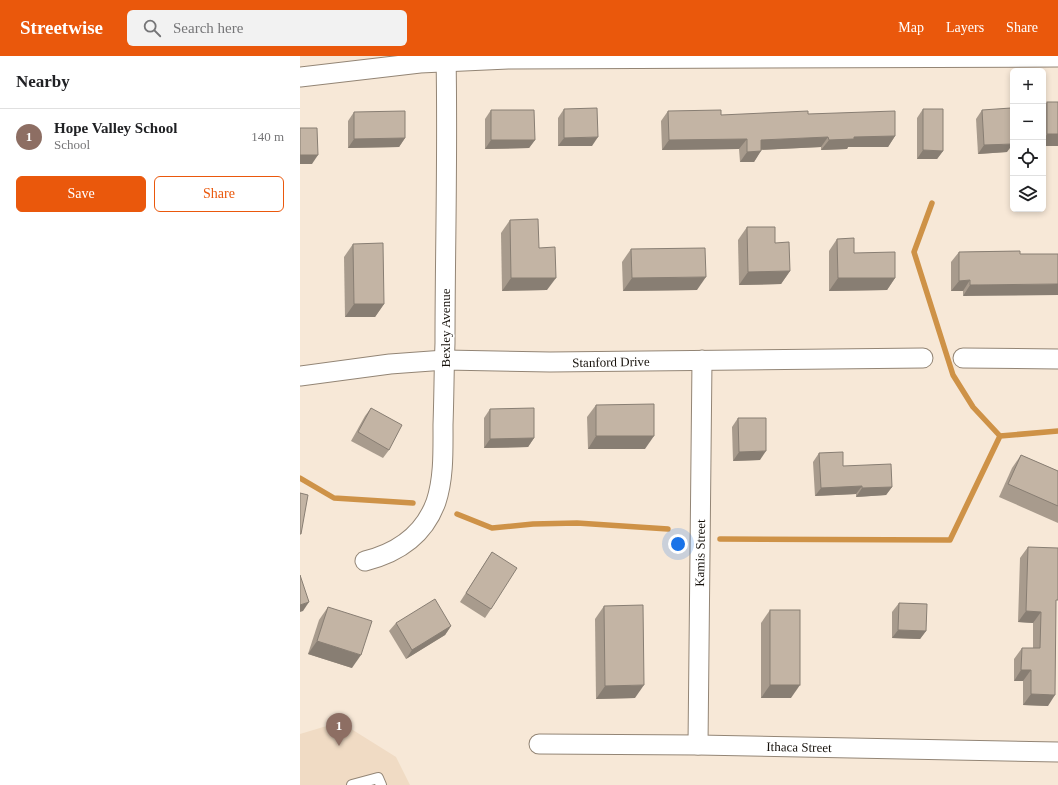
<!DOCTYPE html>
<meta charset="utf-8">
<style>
:root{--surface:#fff;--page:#f2f2f2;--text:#202124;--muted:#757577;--line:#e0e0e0;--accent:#ea580c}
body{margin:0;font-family:"Times New Roman",serif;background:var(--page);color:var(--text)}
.controls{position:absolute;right:12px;top:12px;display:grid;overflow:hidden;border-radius:6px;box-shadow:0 2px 6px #0003}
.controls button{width:36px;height:36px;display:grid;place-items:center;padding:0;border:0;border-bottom:1px solid var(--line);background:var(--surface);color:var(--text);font:20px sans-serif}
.you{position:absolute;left:378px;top:488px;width:14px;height:14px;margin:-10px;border:3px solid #fff;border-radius:50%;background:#1a73e8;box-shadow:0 0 0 6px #1a73e833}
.badge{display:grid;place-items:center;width:26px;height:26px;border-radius:50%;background:var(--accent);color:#fff;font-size:13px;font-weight:700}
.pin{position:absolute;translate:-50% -33px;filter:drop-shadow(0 1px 2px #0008)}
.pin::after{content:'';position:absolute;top:21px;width:14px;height:12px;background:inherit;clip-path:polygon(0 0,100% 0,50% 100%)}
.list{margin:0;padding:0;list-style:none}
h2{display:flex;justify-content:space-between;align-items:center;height:52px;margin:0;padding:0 16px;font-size:17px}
h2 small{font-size:13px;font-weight:400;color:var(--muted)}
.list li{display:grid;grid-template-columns:26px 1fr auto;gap:12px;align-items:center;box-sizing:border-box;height:56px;padding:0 16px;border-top:1px solid var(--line)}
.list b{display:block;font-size:15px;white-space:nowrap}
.list p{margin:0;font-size:13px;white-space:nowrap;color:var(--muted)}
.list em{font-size:13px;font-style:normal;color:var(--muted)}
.actions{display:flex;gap:8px;padding:12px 16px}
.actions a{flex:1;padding:9px 0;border:1px solid var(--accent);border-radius:6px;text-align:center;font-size:14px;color:var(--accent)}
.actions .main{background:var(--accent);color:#fff}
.icon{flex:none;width:22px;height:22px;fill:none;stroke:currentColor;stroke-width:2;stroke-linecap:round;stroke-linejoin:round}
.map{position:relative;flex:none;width:758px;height:729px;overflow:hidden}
header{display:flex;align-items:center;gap:24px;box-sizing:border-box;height:56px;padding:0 20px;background:var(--accent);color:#fff}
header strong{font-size:19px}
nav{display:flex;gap:22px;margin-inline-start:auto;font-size:14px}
.search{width:280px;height:36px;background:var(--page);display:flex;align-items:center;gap:10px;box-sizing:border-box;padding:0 14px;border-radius:6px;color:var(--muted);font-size:15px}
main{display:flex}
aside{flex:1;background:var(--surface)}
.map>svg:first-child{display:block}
</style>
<header>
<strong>Streetwise</strong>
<div class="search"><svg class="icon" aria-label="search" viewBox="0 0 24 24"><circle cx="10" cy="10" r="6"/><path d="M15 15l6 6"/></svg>Search here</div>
<nav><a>Map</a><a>Layers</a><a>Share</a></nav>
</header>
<main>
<aside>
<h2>Nearby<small></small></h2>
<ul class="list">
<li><span class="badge" style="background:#8d6e63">1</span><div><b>Hope Valley School</b><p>School</p></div><em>140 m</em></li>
</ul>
<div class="actions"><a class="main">Save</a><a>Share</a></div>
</aside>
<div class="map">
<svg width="758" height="729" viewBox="0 0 758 729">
<rect width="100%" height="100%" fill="#f7e8d7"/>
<path fill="#f0dbc4" d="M 40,666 L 96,701 L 110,729 L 0,729 L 0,678 Z"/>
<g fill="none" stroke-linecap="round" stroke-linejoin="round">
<g stroke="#ce9247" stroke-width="5.5">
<path d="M 632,147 L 614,196 L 653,319 L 673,351 L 700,380"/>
<path d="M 0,422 L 34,442 L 113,447"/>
<path d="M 157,458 L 192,472 L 233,468 L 277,467 L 368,473"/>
<path d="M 420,483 L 650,484 L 700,380 L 758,375"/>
</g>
<defs>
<path id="lane" d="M 52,729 L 78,722 L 81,729"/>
<g id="street">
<path d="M 0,21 L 120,7 L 208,3 L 758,1"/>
<path d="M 663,302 L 758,303"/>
<path d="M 0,320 L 90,308 L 145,304 L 250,306 L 623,302"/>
<path d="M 65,505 C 97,497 124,479 136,446 C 144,422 143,394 143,369 C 144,341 144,314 145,287 C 145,192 148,96 146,0"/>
<path d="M 239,688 L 398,689 L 758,696"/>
<path d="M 398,689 L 402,304"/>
</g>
</defs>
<use href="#lane" stroke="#938575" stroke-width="12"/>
<use href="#street" stroke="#938575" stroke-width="21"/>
<use href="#lane" stroke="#fff" stroke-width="10"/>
<use href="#street" stroke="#fff" stroke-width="19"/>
</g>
<g fill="#a89b8d">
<path d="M 747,46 L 758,46 L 743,90 L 743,52 Z"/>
<path d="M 264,53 L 292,90 L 258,90 L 258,62 Z"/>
<path d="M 623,53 L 643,95 L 637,103 L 617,103 L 617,62 Z"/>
<path d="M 191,54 L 235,84 L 229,92 L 185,93 L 185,63 Z"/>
<path d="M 682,54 L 707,96 L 678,98 L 676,63 Z"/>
<path d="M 368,55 L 421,59 L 508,58 L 595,80 L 588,91 L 548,91 L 547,93 L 521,94 L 521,91 L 461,94 L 454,106 L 440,106 L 439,93 L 362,94 L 361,65 Z"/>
<path d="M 54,56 L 105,82 L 99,91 L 48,92 L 48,65 Z"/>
<path d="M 210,164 L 239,192 L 247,234 L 202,235 L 201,177 Z"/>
<path d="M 447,171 L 475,187 L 490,215 L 481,228 L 439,229 L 438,184 Z"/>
<path d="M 537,183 L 554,197 L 595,222 L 587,234 L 529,235 L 529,195 Z"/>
<path d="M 53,188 L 84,248 L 75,261 L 45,261 L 44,201 Z"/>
<path d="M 331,193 L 397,234 L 323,235 L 322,206 Z"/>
<path d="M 720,195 L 663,240 L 663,235 L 651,235 L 651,206 L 659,196 Z"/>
<path d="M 296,349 L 345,393 L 288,393 L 287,361 Z"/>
<path d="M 71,352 L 89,394 L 83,402 L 51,385 L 65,360 Z"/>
<path d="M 190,353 L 234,382 L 228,391 L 184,392 L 184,362 Z"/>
<path d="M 438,362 L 460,404 L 433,405 L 432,371 Z"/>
<path d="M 519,397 L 543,410 L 592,431 L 586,439 L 556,441 L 556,438 L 515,440 L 513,406 Z"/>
<path d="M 721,399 L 758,415 L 758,467 L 699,441 L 712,412 Z"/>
<path d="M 728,491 L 756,549 L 748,650 L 723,649 L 723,625 L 714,625 L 714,603 L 722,592 L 733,592 L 733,567 L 718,566 L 720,502 Z"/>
<path d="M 192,496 L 191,553 L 185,562 L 160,546 Z"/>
<path d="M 599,547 L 626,575 L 620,583 L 592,582 L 592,556 Z"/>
<path d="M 304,550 L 335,642 L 296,643 L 295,563 Z"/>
<path d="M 28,551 L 52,612 L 8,598 L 19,564 Z"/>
<path d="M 470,554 L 491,642 L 461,642 L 461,567 Z"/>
<path d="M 96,567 L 151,570 L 145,579 L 106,603 L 89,575 Z"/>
</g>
<g fill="#887e73">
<path d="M 747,78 L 758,78 L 758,90 L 743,90 L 743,84 Z"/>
<path d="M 595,80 L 588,91 L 548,91 L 547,93 L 521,94 L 529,84 L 554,81 Z"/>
<path d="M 298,81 L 292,90 L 258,90 L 264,82 Z"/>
<path d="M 528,81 L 521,91 L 454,94 L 461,84 Z"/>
<path d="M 105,82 L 99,91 L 48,92 L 54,83 Z"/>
<path d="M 447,83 L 439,93 L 362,94 L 369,84 Z"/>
<path d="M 191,84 L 235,84 L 229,92 L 185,93 Z"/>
<path d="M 713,88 L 707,96 L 678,98 L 684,89 Z"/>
<path d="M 623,94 L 643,95 L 637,103 L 617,103 Z"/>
<path d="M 461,95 L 454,106 L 440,106 L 447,96 Z"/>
<path d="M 0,99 L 18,99 L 12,108 L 0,108 Z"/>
<path d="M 490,215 L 481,228 L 439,229 L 448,216 Z"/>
<path d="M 406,221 L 397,234 L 323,235 L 332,222 Z"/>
<path d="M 211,222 L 256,222 L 247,234 L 202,235 Z"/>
<path d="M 538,222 L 595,222 L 587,234 L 529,235 Z"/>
<path d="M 670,224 L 663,235 L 651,235 L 659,225 Z"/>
<path d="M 758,228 L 758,239 L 663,240 L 670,229 Z"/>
<path d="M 54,248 L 84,248 L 75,261 L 45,261 Z"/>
<path d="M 296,380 L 354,380 L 345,393 L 288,393 Z"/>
<path d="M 234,382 L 228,391 L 184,392 L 190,383 Z"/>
<path d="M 466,395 L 460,404 L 433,405 L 439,396 Z"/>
<path d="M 562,430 L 556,438 L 515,440 L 521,432 Z"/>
<path d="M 592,431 L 586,439 L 556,441 L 562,432 Z"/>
<path d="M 9,546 L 3,555 L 0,556 L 0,549 Z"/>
<path d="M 726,555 L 741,556 L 733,567 L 718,566 Z"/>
<path d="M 151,570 L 145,579 L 106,603 L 112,594 Z"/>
<path d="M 598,574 L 626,575 L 620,583 L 592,582 Z"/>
<path d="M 17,585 L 61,599 L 52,612 L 8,598 Z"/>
<path d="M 721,614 L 731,614 L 723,625 L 714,625 Z"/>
<path d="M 344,629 L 335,642 L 296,643 L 305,630 Z"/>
<path d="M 470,629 L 500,629 L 491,642 L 461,642 Z"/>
<path d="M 731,638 L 755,639 L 748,650 L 723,649 Z"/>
</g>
<g fill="#c3b4a4" stroke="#887e73">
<rect x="747" y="46" width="11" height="32"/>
<path d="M 297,52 L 298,81 L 264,82 L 264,53 Z"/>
<path d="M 711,52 L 713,88 L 684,89 L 682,54 Z"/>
<path d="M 623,53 L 643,53 L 643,95 L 623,94 Z"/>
<path d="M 191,54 L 234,54 L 235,84 L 191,84 Z"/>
<path d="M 421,54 L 421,59 L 508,55 L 508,58 L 595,55 L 595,80 L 554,81 L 554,83 L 529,84 L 528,81 L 461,84 L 461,95 L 447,96 L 447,83 L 369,84 L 368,55 Z"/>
<path d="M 105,55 L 105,82 L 54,83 L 54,56 Z"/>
<path d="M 0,72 L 17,72 L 18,99 L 0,99 Z"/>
<path d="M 238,163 L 239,192 L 255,191 L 256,222 L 211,222 L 210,164 Z"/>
<path d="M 447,171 L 475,171 L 475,187 L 489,186 L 490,215 L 448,216 Z"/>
<path d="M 554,182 L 554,197 L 595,196 L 595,222 L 538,222 L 537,183 Z"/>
<path d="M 83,187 L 84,248 L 54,248 L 53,188 Z"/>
<path d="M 405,192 L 406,221 L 332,222 L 331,193 Z"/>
<path d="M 720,195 L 720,198 L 758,198 L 758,228 L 670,229 L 670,224 L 659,225 L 659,196 Z"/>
<path d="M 354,348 L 354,380 L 296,380 L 296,349 Z"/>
<path d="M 71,352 L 102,369 L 89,394 L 58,376 Z"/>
<path d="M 234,352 L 234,382 L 190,383 L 190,353 Z"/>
<path d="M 438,362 L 466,362 L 466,395 L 439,396 Z"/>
<path d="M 543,396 L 543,410 L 591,408 L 592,431 L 562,432 L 562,430 L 521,432 L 519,397 Z"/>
<path d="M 721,399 L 758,415 L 758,450 L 708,428 Z"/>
<path d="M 0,437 L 8,439 L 1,478 L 0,478 Z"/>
<path d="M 728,491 L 758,492 L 758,544 L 756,544 L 755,639 L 731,638 L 731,614 L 721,614 L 722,592 L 740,592 L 741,556 L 726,555 Z"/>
<path d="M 192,496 L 217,512 L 191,553 L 166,537 Z"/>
<path d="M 0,519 L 9,546 L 0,549 Z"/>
<path d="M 135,543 L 151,570 L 112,594 L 96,567 Z"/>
<path d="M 599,547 L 627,548 L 626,575 L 598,574 Z"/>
<path d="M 343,549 L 344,629 L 305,630 L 304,550 Z"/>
<path d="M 28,551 L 72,565 L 61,599 L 17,585 Z"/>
<rect x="470" y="554" width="30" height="75"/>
</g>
<g text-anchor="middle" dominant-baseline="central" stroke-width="3" stroke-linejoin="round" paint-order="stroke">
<g font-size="13" fill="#16110b" stroke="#fff">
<text transform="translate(145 272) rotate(-90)">Bexley Avenue</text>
<text transform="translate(311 306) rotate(-1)">Stanford Drive</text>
<text transform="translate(400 497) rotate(-89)">Kamis Street</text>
<text transform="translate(499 691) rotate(1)">Ithaca Street</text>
</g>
</g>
</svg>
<div class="controls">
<button>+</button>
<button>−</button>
<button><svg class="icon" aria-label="locate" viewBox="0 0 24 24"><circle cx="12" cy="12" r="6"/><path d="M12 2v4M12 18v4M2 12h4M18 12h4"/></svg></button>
<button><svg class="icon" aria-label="layers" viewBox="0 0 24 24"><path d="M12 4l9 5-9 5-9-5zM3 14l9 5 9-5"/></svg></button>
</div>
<div class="you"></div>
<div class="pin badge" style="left:39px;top:690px;background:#8d6e63">1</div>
</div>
</main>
